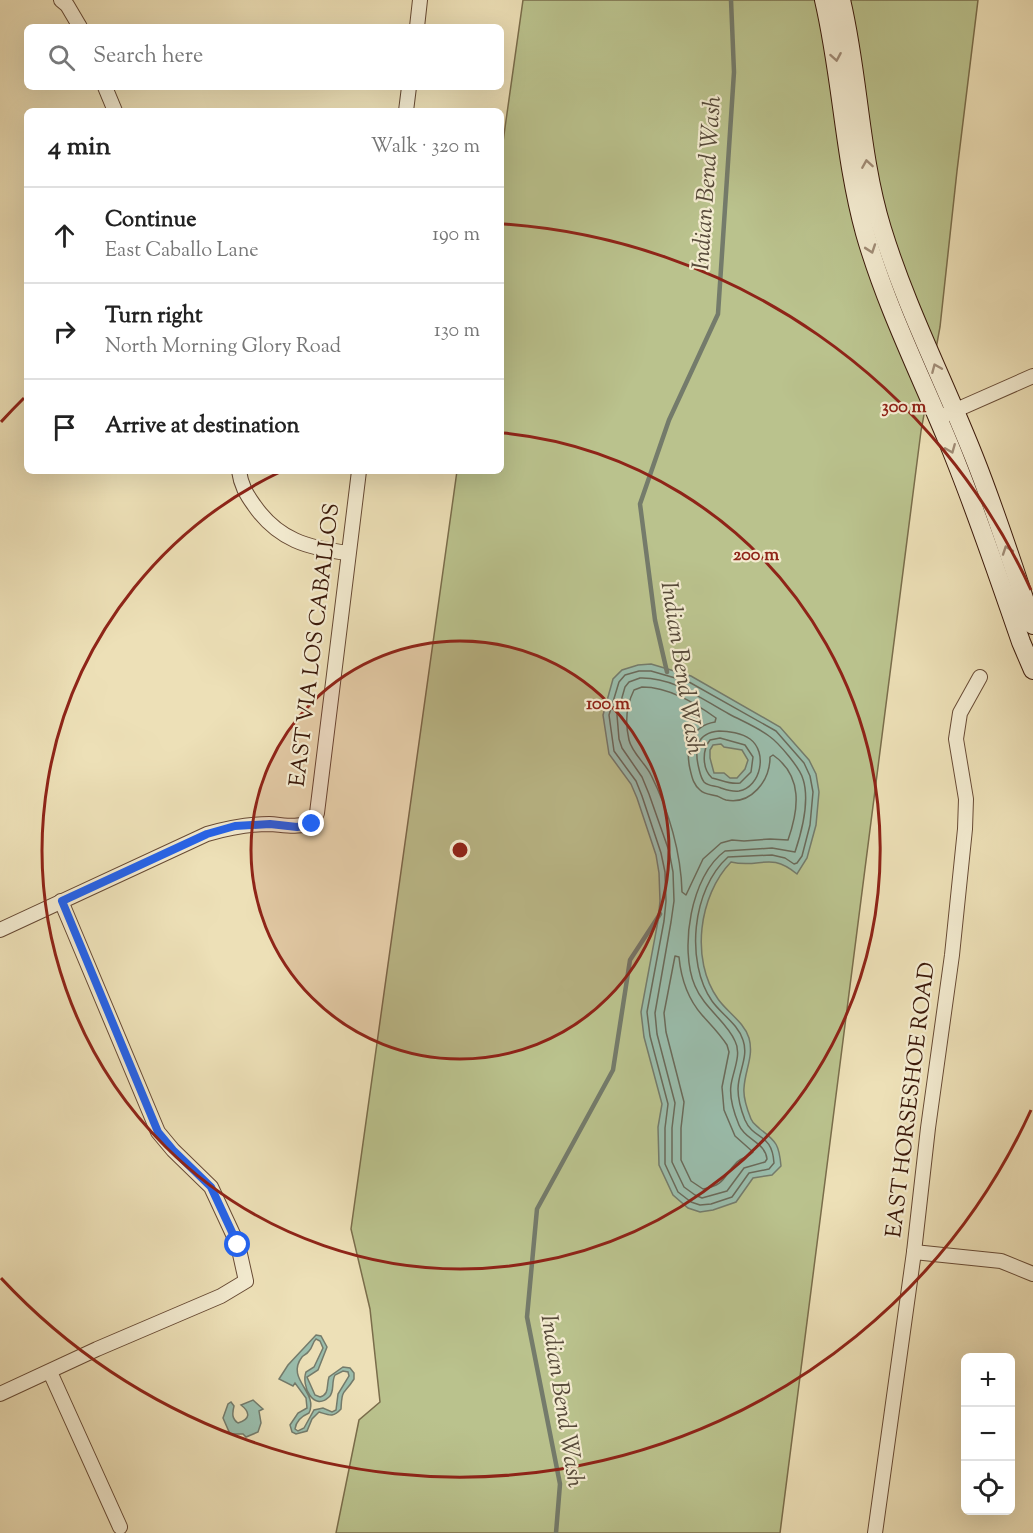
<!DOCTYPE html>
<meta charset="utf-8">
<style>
:root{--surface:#fff;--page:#f2f2f2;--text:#222;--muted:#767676;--line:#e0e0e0}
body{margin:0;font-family:"Sorts Mill Goudy",serif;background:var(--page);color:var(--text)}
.controls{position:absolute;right:18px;bottom:18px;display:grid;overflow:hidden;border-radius:9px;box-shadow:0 6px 24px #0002}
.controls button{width:54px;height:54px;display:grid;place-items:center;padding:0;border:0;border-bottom:2px solid var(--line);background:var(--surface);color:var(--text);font:30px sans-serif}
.stop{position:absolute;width:18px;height:18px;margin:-14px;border:4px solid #2563eb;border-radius:50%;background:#fff}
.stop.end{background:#2563eb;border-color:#fff;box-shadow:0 2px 6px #0008}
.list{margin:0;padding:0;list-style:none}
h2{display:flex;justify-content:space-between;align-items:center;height:78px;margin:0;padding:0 24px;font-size:26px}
h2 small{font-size:20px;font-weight:400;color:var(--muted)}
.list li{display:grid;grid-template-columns:39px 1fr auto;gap:18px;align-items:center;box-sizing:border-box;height:96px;padding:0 24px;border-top:2px solid var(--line)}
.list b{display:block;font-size:22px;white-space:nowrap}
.list p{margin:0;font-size:20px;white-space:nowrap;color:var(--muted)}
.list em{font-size:20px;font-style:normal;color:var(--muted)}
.icon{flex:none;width:33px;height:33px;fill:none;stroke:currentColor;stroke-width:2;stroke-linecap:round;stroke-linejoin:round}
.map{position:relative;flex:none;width:1033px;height:1533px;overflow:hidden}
.search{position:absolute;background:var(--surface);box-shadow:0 6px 24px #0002;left:24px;top:24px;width:480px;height:66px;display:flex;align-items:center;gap:15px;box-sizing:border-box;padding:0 21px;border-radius:9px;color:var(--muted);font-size:22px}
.panel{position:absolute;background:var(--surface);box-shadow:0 6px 24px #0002;left:24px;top:108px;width:480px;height:366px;border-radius:9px}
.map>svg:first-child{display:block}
</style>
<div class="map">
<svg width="1033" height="1533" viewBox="0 0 1033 1533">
<rect width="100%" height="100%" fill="#ede0b7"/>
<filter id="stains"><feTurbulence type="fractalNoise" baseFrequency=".00333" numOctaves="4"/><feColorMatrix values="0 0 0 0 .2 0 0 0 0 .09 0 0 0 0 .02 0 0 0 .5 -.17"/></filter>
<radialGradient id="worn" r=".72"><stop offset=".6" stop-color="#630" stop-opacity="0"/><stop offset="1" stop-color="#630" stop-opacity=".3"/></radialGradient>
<path fill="#bac28d" stroke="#7a6d4b" stroke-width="1.5" d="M 523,0 L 978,0 L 957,171 L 940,327 L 921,431 L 780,1533 L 336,1533 L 359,1420 L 380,1402 L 370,1309 L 351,1229 L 457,471 L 501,471 L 501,156 Z"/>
<g fill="#9abdac" stroke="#747b6b" stroke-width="1.5" fill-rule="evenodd">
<path d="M 651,664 L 691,676 L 780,727 L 809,760 L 816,774 L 819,792 L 816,825 L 807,858 L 797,874 C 769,851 761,869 731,862 C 699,895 690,960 718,999 C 727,1012 744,1022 749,1038 C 754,1056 745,1070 744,1088 C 743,1098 747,1109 751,1119 C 753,1124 756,1125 760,1129 C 777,1142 779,1145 781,1166 L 772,1175 L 753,1178 L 736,1202 L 713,1210 L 700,1212 L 688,1208 L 673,1195 L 659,1165 L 658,1127 L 662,1104 L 644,1037 L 641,1012 L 658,921 L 660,901 L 659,873 L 656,855 L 637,798 L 631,784 L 609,754 L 603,715 L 613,679 L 622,670 L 638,665 ZM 721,744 L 724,747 L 742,750 L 748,760 L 745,769 L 737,778 L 730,778 L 724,773 L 714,773 L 710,758 L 710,750 L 713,745 Z"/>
<path d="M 316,1335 L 321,1336 L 327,1347 L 318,1370 L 307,1377 L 315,1395 L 320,1397 C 330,1394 326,1386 329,1377 L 343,1367 L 350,1368 L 354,1373 L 354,1379 C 344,1395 342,1387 341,1409 C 333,1418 329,1415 319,1412 L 312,1419 L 307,1431 L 296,1434 L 292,1432 L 290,1425 L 298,1413 L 307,1408 L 306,1398 L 295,1383 L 293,1386 L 279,1379 L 288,1365 ZM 316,1339 L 320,1341 L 323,1348 L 314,1367 L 306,1372 C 301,1385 313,1412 329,1397 C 335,1392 331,1382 335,1375 L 343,1371 L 348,1372 L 349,1376 L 338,1394 L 336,1410 L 332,1412 L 323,1408 L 314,1410 L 304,1428 L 298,1431 L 295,1429 C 296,1421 302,1416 309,1413 C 319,1392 285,1379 302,1357 C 304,1355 307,1354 309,1351 C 313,1347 312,1343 316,1339 Z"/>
<path d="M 253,1400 L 263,1409 L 259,1411 L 261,1423 L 258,1432 L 246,1437 L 243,1434 L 230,1434 L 223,1418 L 228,1404 L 231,1402 L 234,1406 C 232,1414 232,1419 238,1423 C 251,1419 250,1412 241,1405 Z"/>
</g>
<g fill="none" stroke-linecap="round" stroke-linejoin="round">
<g stroke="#6a6a5a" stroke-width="1.5">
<path d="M 639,671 L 651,671 L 689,682 L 776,731 L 804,763 L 810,776 L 813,792 L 810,825 L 802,856 L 797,863 L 794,864 L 785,858 L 772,855 L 728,857 C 692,889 685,962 712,1001 C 721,1014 738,1024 743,1040 C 749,1057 738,1072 738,1089 C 738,1100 741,1110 745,1120 C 754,1141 772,1132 774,1163 L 769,1169 L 749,1173 L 732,1197 L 711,1204 L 700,1205 L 691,1202 L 678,1192 L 665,1164 L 665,1128 L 668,1104 L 650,1036 L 647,1012 L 664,921 L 666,901 L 665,872 L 661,853 L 642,796 L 636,781 L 614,751 L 609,715 L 619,682 L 625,675 Z"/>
<path d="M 640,678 C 674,677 701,699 729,714 C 742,721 757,727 769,736 C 779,743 800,768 803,779 C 810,801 802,831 795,852 L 772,848 L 725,851 C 691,875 679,949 695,986 C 704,1008 727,1022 735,1041 C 742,1054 733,1071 731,1085 C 729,1099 734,1113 739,1125 C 745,1140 765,1142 767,1159 L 765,1162 L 744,1168 L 727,1191 L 702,1198 L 695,1195 L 684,1187 L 672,1162 L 672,1128 L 675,1103 L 657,1034 L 655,1013 L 671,922 L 674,901 L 673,872 L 669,851 L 649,794 L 642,777 L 622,748 L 619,739 L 617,715 L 625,687 L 629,682 Z"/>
<path d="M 642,687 C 669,687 695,703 716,718 L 715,722 C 691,726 685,747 690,769 C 692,777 693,784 700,790 C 705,795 711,794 717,796 C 720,797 722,799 726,800 C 751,805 770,781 770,757 L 773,755 C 803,776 799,809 788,840 L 770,839 L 744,841 L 732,840 L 721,843 L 703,859 L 686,895 L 682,892 C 681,853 669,811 651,775 C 646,764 632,753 629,740 C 625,723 626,706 634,690 Z"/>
<path d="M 719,731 C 728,731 742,733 750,739 C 768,752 761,787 739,791 C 732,792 727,790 721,788 C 715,785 709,787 704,782 C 701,778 700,773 699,769 C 694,749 696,733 719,731 Z"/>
<path d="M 720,738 L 745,745 L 753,757 L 751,772 L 740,783 C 730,785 722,780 712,778 C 702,769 702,750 710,740 Z"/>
<path d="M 675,956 L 679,957 C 681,978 688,999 702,1015 C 711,1025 720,1034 727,1045 L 729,1052 L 722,1087 L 724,1110 L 735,1136 L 753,1152 C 749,1157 742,1157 737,1162 C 723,1176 726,1185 703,1189 L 691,1181 L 681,1160 L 681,1128 L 684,1102 L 666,1032 L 664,1013 Z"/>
</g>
<g stroke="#747b6b" stroke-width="4.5">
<path d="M 667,672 L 655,620 L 640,504 L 669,420 L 718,314 L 734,72 L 731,0"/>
<path d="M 556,1533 L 560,1484 L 527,1317 L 537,1209 L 613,1070 L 630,960 L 660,914"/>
</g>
<defs>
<g id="street">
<path d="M 61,0 L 67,5 L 80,27"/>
<path d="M 417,27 L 420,0"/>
<path d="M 105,87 L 115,111"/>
<path d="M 406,111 L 409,87"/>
<path d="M 938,418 L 1033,376"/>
<path d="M 239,471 C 241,485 246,494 254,505 C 278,540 308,548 348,553"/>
<path d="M 0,930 L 207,834 C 228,828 247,824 269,824 C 285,825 295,828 312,823 L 317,813 L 359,471"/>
<path d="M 914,1252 L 1001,1261 L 1033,1274"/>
<path d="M 50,1372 L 120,1527"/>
<path d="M 0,1394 L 97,1349 L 221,1296 L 246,1281 L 238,1245 L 211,1187 L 173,1150 L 158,1132 L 61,901"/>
<path d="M 875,1533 L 914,1252 L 928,1128 L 952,955 L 965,829 L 966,799 L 956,739 L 960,713 L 980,677"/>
</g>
<g id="secondary">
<path d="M 824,0 C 842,77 844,157 865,233 C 885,303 918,370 946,437 C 974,504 997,573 1021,642 L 1033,670"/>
<path d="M 841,0 C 859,75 859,154 882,229 C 906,307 944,381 974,457 C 996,512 1014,569 1033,625"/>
</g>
</defs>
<use href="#street" stroke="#674a34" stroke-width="16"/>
<use href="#secondary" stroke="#3a1809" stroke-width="20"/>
<use href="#street" stroke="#f3ebd0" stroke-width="14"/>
<use href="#secondary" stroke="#f3ebd0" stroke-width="18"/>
</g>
<defs><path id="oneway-chevron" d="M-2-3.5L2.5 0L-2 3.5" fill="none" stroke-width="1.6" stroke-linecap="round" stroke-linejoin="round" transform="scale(1.5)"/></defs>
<g stroke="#a08c76">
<use href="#oneway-chevron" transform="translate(836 57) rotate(80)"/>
<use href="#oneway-chevron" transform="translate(867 164) rotate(-99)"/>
<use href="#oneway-chevron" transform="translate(871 249) rotate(71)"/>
<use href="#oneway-chevron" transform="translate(936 368) rotate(-113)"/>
<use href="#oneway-chevron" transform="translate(951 449) rotate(68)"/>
<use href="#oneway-chevron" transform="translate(1007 550) rotate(-109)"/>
</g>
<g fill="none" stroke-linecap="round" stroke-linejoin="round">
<path stroke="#2563eb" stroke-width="8" d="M 238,1245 L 211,1187 L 173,1150 L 158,1132 L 62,901 L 207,834 L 235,826 L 270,824 L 297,827 L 312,824"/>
</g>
<circle cx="460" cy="850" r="209" fill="#8f2418" fill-opacity=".12"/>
<g fill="none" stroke="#8f2418" stroke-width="3">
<circle cx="460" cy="850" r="209"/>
<path d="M504 433A419 419 0 1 1 280 472"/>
<path d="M1031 1110A628 628 0 0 1 1 1278M1 422A628 628 0 0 1 24 398M504 224A628 628 0 0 1 1031 590"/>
</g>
<g text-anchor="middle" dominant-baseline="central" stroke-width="4.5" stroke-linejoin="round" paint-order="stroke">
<g font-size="22" fill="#3a1809" stroke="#f3ebd0">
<text transform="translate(316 645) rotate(-83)">EAST VIA LOS CABALLOS</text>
<text transform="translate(912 1100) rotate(-83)">EAST HORSESHOE ROAD</text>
</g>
<g font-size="24" font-style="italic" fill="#574a3a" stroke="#f3ebd0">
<text transform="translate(708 183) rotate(-86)">Indian Bend Wash</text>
<text transform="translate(681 668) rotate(81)">Indian Bend Wash</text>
<text transform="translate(561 1401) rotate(81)">Indian Bend Wash</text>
</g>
</g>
<circle cx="460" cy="850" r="9" fill="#8f2418" stroke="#f3ebd0" stroke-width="3"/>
<g font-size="18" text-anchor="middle" font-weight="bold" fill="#8f2418" stroke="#f3ebd0" stroke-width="4.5" stroke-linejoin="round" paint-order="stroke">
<text x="904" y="412">300 m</text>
<text x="756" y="560">200 m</text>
<text x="608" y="709">100 m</text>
</g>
<rect width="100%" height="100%" filter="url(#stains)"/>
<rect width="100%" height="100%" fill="url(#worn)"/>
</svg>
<div class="controls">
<button>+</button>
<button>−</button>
<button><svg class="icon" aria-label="locate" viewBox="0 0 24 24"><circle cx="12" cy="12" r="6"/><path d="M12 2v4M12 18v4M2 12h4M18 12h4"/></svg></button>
</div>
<div class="stop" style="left:238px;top:1245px"></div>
<div class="stop end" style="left:312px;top:824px"></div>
<div class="search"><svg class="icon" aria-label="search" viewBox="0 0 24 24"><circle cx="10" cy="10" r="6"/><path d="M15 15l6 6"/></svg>Search here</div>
<section class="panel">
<h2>4 min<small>Walk · 320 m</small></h2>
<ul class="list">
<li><svg class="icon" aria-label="ahead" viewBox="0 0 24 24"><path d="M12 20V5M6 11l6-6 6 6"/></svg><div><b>Continue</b><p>East Caballo Lane</p></div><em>190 m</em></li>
<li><svg class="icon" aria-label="right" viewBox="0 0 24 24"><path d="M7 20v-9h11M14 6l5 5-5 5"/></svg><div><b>Turn right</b><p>North Morning Glory Road</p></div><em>130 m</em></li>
<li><svg class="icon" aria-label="arrive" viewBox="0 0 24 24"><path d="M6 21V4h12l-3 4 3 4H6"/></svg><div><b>Arrive at destination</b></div></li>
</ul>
</section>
</div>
